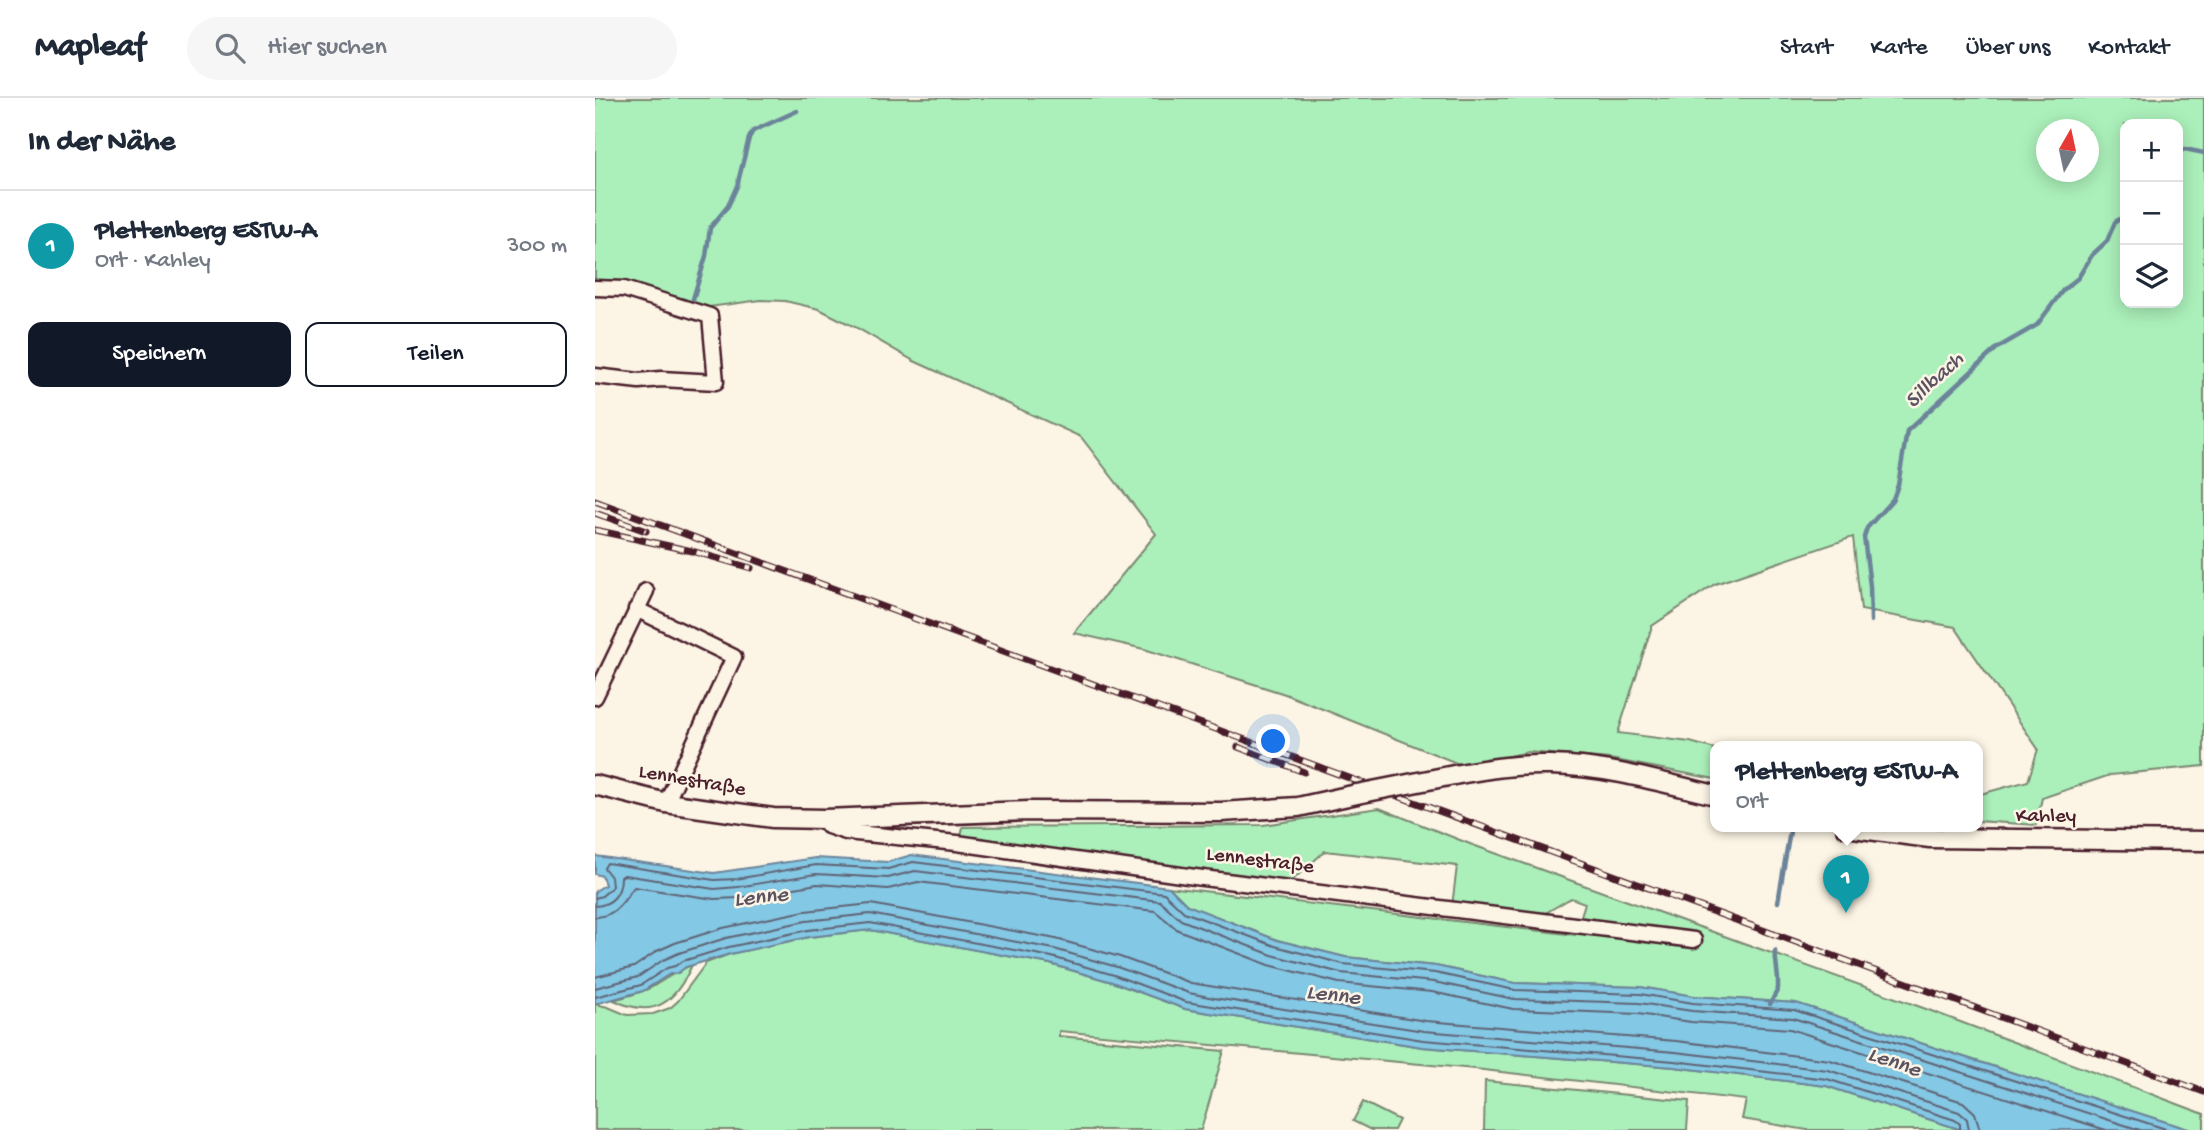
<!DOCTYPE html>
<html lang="de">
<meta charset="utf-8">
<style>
:root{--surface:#fff;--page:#f6f6f7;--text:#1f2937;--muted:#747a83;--line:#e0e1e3;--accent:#111827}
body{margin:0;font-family:"Gochi Hand",sans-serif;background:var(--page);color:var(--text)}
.controls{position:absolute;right:21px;top:21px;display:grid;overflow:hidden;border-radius:14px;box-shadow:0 4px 18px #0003}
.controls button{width:63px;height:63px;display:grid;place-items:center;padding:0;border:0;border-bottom:2px solid var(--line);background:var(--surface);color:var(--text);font:35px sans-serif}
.compass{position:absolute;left:1441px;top:21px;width:63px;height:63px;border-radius:50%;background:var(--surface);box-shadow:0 4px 18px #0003;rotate:9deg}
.you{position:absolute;left:679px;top:644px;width:24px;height:24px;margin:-18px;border:5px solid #fff;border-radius:50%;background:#1a73e8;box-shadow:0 0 0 10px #1a73e833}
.badge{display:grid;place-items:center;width:46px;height:46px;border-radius:50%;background:var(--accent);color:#fff;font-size:23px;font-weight:700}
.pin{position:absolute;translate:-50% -58px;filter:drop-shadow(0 2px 4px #0008)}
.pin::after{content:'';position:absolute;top:37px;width:24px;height:21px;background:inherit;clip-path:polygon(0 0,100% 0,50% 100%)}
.popup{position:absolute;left:1115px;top:643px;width:273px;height:91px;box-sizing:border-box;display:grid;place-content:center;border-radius:14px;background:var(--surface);filter:drop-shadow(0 2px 5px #0005);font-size:23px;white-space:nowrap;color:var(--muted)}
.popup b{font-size:26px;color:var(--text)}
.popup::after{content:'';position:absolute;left:50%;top:100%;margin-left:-14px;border:14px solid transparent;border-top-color:var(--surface)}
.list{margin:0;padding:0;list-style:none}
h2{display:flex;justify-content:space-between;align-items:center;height:91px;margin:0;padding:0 28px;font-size:30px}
h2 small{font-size:23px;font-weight:400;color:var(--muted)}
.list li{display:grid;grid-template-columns:46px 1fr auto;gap:21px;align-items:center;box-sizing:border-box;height:112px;padding:0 28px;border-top:2px solid var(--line)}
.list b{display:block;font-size:26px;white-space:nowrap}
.list p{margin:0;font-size:23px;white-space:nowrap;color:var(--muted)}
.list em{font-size:23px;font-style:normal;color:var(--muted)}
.actions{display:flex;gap:14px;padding:21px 28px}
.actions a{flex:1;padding:16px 0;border:2px solid var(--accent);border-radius:14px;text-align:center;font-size:24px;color:var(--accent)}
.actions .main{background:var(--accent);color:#fff}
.icon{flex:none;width:38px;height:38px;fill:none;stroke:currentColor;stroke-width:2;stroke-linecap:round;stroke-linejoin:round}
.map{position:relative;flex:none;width:1609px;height:1032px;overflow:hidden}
header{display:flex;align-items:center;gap:42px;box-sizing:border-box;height:98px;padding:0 35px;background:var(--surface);border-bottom:2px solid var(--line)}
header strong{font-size:33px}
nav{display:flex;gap:38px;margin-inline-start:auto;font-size:24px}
.search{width:490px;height:63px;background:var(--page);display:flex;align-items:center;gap:18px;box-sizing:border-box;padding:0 24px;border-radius:38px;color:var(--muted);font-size:26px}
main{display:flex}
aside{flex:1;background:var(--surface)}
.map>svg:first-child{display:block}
</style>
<header>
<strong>Mapleaf</strong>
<div class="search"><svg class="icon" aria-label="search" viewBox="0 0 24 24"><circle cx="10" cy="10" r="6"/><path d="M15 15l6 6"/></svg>Hier suchen</div>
<nav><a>Start</a><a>Karte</a><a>Über uns</a><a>Kontakt</a></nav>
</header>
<main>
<aside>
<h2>In der Nähe<small></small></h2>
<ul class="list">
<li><span class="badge" style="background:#0f9aa8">1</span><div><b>Plettenberg ESTW-A</b><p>Ort · Kahley</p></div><em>300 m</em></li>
</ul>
<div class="actions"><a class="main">Speichern</a><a>Teilen</a></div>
</aside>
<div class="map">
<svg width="1609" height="1032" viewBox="0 0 1609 1032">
<rect width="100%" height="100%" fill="#fcf5e5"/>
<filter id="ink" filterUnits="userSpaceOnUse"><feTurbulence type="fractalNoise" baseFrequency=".0143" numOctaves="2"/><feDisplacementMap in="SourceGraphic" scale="14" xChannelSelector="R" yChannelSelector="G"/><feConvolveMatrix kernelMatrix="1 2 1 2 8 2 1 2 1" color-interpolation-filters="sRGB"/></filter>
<g filter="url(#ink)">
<g fill="#abf0ba" stroke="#7a8872" stroke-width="2" fill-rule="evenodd">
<path d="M 0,0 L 1609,0 L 1609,668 L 1515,677 L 1447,700 L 1441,727 L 1382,723 L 1382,697 L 1433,683 L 1443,651 L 1360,529 L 1266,512 L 1258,439 L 1120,486 L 1057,528 L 1023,635 L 1095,644 L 1120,651 L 1120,681 L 1015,661 L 933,654 L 869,668 L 690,596 L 549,551 L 479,535 L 561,436 L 486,339 L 319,263 L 262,230 L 224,211 L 190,203 L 166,202 L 114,209 L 83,199 L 0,185 ZM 1530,26 L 1583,26 L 1583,205 L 1530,205 ZM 1451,32 L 1493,32 L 1493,74 L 1451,74 Z"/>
<path d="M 784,710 L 875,746 L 1331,911 L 1609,1016 L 1609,1032 L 1596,1032 L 1201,905 L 1099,898 L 1045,889 L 920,885 L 841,868 L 750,859 L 682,842 L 592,807 L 574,789 L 980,837 L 990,805 L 976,800 L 947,817 L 857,808 L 862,768 L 730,753 L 691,788 L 365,743 L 368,729 L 668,727 Z"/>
<path d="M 275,832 L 455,866 L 517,884 L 590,911 L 827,949 L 1079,969 L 1231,988 L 1367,1032 L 1212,1032 L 1147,1021 L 1151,1002 L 880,971 L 464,933 L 464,938 L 629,953 L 606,1032 L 0,1032 L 0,906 L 13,909 L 32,917 L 58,916 L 75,910 L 83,903 L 111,865 L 135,856 L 214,839 Z"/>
<path d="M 97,867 C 80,904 60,922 19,902 C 32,898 45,895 57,889 C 71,881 82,872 97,867 Z"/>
<path d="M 890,983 L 1094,1003 L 1092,1032 L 889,1032 Z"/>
<path d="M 768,1004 L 804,1022 L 799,1032 L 776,1032 L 758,1023 Z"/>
</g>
<path fill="#83c8e4" stroke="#6c849a" stroke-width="2" d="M 316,757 L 574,789 L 592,807 L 682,842 L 750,859 L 841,868 L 920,885 L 1045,889 L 1099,898 L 1201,905 L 1596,1032 L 1367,1032 L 1231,988 L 1079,969 L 827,949 L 590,911 L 517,884 L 455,866 L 275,832 L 214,839 L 135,856 L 91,869 L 83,875 L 75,876 L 48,893 L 0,906 L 0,793 L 10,787 L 7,778 L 0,776 L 0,758 L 119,775 L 220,760 L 293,764 Z"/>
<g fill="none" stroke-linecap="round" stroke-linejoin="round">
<g stroke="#616375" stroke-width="2">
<path d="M 0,800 L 7,798 L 17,789 L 16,779 L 9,770 L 12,765 L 119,782 L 141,781 L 221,767 L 293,771 L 318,764 L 569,795 L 589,814 L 680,848 L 748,866 L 840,875 L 920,892 L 1045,896 L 1098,905 L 1199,912 L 1574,1032"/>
<path d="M 0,808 C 17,807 26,796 26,779 L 29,777 L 119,791 L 143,789 L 221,776 L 293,780 L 320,773 L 565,803 L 586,822 L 677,857 L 746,875 L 839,884 L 919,901 L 1044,905 L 1097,913 L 1198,920 L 1545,1032"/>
<path d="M 0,819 C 22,818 28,803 39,789 L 119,801 L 144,800 L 222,786 L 293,791 L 323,784 L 560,813 L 583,832 L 674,867 L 744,885 L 837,894 L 918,911 L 1043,916 L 1096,924 L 1195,931 L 1511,1032"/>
<path d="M 0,879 L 39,869 L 62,853 L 80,845 L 128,830 L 210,813 L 276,806 L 461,841 L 525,859 L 596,885 L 620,889 L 831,923 L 1081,943 L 1235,962 L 1368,1004 L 1380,1015 L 1385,1032"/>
<path d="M 0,890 L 43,879 L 68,862 L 84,855 L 131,840 L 211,823 L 275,816 L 459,851 L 522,869 L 594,895 L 619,900 L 829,933 L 1080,954 L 1233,972 L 1364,1014 L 1372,1021 L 1374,1032"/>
<path d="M 0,899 L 46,887 L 72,870 L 80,868 L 88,863 L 134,849 L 213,832 L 275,825 L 457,859 L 519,877 L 591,904 L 617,908 L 828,942 L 1079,963 L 1232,981 L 1360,1022 L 1365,1026 L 1365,1032"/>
</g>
<g stroke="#6c849a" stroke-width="4.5">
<path d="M 1583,54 L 1590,51 L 1609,55"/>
<path d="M 98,201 L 111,158 L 115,130 L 133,108 L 142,88 L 154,40 L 158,33 L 202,13"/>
<path d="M 1276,523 L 1275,488 L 1269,439 L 1272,430 L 1298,401 L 1303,387 L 1312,333 L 1402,250 L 1442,227 L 1468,192 L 1483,180 L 1497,157 L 1512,143 L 1520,124 L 1530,118"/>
<path d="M 1183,804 L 1195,733"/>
<path d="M 1175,906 L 1183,891 L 1183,881 L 1180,853"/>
</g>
<defs>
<g id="minor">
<path d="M 0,190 L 29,191 L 115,218 L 121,284 L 66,281 L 44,283 L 0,278"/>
<path d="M 41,511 L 139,559 L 71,705"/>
<path d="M 0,599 L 51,493"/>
<path d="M 230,721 L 233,728 L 251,734 L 362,745 L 600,779 L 1099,842"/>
</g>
<g id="major">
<path d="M 859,677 C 891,671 922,666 955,667 C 1011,668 1066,684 1120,697"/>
<path d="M 0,687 L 71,705 L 178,720 L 230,721 L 434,713 L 626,714 L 703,709 L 762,696"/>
<path d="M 1251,729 L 1335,740 L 1609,743"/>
</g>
</defs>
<use href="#minor" stroke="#4a1f2b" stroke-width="19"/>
<use href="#major" stroke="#4a1f2b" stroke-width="23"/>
<use href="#minor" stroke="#fcf5e5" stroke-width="14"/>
<use href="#major" stroke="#fcf5e5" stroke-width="18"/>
<defs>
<g id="rail">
<path d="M 0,403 L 1609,994"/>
<path d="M 0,415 L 51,433"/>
<path d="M 0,432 L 97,453 L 156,470"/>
<path d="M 643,649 L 709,674"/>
</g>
</defs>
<use href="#rail" stroke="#4a1f2b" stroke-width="7"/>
<use href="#rail" stroke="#fcf5e5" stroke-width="4.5" stroke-dasharray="13" stroke-linecap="butt"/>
<defs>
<path id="major-bridge" d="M 762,696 L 859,677"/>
</defs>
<use href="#major-bridge" stroke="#4a1f2b" stroke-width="23" stroke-linecap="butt"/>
<use href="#major-bridge" stroke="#fcf5e5" stroke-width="18"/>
</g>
</g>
<g text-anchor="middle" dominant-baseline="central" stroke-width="5" stroke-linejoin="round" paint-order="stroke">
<g font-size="21" fill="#4a1f2b" stroke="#fcf5e5">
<text transform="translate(97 684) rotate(10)">Lennestraße</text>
<text x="1451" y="719">Kahley</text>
<text transform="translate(665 764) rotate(7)">Lennestraße</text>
</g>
<g font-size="23" font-style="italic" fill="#5b5262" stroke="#fcf5e5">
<text transform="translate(1340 283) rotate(-43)">Sillbach</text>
<text transform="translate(166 800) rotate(-6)">Lenne</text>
<text transform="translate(738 898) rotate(7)">Lenne</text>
<text transform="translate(1299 965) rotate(19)">Lenne</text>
</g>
</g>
</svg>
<div class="controls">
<button>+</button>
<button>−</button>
<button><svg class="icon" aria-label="layers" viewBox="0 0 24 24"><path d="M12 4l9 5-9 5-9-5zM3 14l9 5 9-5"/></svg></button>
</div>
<svg class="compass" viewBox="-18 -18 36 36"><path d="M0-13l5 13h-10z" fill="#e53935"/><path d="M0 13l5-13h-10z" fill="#747a83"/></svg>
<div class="you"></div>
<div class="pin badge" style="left:1251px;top:815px;background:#0f9aa8">1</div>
<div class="popup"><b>Plettenberg ESTW-A</b>Ort</div>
</div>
</main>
